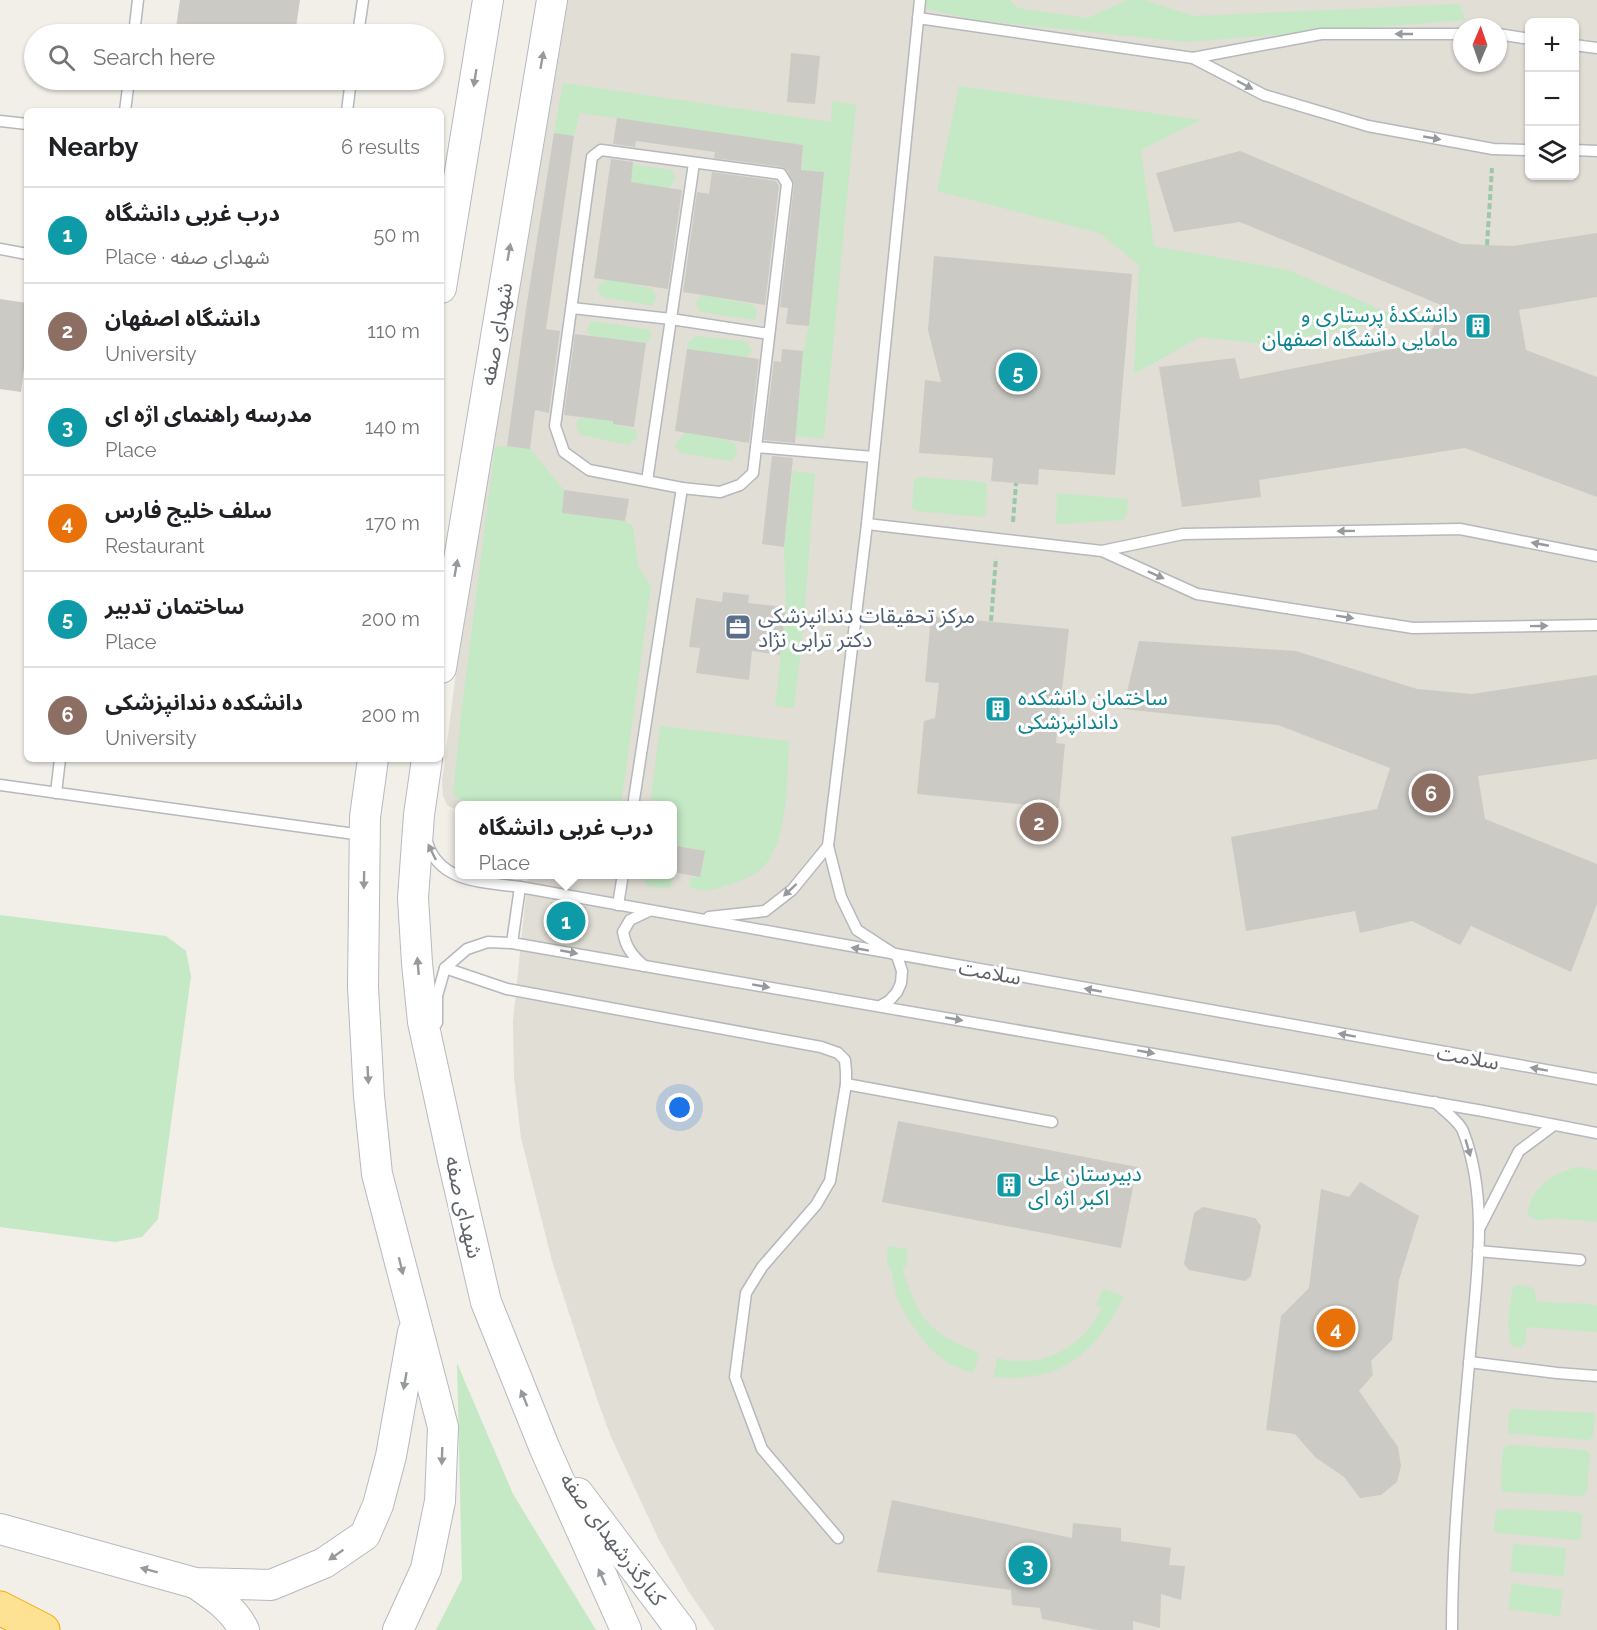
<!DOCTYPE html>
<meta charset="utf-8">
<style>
:root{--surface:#fff;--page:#f6f6f6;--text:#202124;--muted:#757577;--line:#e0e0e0;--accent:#ea4335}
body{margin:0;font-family:Raleway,"Noto Sans Arabic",sans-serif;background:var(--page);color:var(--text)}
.controls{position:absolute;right:18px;top:18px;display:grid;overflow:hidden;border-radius:9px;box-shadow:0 2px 4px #0004}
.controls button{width:54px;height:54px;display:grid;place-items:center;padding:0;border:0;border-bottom:2px solid var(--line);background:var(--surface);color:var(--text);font:30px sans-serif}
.compass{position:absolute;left:1453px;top:18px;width:54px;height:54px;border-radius:50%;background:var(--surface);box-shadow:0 2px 4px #0004;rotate:2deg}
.you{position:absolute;left:680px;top:1108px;width:21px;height:21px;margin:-15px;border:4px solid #fff;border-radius:50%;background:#1a73e8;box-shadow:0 0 0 9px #1a73e833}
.badge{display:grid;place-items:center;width:39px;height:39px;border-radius:50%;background:var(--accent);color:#fff;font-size:20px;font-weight:700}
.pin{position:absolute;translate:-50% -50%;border:3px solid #fff;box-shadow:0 2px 6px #0006}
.popup{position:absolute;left:455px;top:801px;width:222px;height:78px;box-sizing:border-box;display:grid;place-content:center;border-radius:9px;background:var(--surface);filter:drop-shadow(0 2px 4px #0005);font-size:20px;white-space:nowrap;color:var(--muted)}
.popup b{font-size:22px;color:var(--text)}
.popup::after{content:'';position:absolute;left:50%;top:100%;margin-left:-12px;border:12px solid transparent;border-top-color:var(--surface)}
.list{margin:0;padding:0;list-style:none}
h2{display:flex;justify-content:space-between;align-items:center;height:78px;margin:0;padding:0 24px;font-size:26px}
h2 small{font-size:20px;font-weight:400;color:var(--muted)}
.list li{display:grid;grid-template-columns:39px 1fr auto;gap:18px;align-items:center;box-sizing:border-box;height:96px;padding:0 24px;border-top:2px solid var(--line)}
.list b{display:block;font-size:22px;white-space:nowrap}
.list p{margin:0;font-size:20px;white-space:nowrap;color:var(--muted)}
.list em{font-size:20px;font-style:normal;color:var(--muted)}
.icon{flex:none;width:33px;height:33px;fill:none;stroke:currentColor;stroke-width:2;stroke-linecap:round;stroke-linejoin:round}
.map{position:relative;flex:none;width:1597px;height:1630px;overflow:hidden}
.search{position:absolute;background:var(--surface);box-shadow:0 2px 4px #0004;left:24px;top:24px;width:420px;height:66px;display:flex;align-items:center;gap:15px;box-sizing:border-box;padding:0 21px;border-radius:33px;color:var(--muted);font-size:22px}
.panel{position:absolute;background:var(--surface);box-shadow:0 2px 4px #0004;left:24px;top:108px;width:420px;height:654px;border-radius:9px}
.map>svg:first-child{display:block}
</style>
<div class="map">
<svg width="1597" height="1630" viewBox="0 0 1597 1630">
<rect width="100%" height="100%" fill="#f1efe8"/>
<path fill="#e1ded6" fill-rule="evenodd" d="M 559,0 L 1597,0 L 1597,1630 L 715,1630 L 687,1589 L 659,1540 L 611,1437 L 598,1402 L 552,1261 L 521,1138 L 514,1077 L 513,1021 L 528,875 L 672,874 L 672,806 L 460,806 L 459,811 L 447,805 L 443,796 L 442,782 L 464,610 ZM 1530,22 L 1574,22 L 1574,176 L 1530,176 ZM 1462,27 L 1498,27 L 1498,63 L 1462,63 Z"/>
<g fill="#c5e8c5">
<path d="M 923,0 L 1009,0 L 1018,8 L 1088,18 L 1127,0 L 1145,0 L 1194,16 L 1460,4 L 1465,20 L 1186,42 L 976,20 L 922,8 Z"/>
<path d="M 563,83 L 831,122 L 832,101 L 856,105 L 824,439 L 795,436 L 803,351 L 809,326 L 824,172 L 802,170 L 803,145 L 580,113 L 574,136 L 554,133 Z"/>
<path d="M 959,86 L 1201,120 L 1141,150 L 1154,246 L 1288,270 L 1403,319 L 1265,344 L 1200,337 L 1134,374 L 1139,265 L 1099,233 L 937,191 Z"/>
<path d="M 631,164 L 672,170 L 675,178 L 670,188 L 649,186 L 635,285 L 653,289 L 656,299 L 652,306 L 603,297 L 598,291 L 599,285 L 606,280 Z"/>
<path d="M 703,295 L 754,305 L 757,312 L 755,320 L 701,312 L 697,308 L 696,301 Z"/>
<path d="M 592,321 L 651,330 L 651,338 L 646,343 L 625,340 L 613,423 L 637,430 L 637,438 L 628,445 L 581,435 L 576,428 L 577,421 L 582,418 L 595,419 L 605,338 L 591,336 L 587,332 L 588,326 Z"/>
<path d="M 696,336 L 745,341 L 751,347 L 751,352 L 746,357 L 726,355 L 715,438 L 728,440 L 736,445 L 737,454 L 731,461 L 680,453 L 675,445 L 685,433 L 697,434 L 708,352 L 687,349 L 687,344 Z"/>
<path d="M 507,446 L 530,449 L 564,490 L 562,513 L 625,521 L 633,526 L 638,566 L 651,586 L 621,805 L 472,805 L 453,795 L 461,714 L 495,447 Z"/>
<path d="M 793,471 L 815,474 L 803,632 L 794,708 L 775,706 L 786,607 L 784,547 Z"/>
<path d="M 919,477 L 984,482 L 987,485 L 986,513 L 983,517 L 914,511 L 912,507 L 914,480 Z"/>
<path d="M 1057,493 L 1128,499 L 1127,515 L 1123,520 L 1058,524 L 1056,522 Z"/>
<path d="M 660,726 L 789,741 C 787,777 789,838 764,866 C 755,876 741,881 728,885 C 714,890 702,894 689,886 L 690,878 L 700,877 L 705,851 L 673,845 L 672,806 L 650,805 Z"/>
<path d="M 673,872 L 675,873 L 670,887 L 664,888 L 649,887 L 639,875 L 672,874 Z"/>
<path d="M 0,915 L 166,936 L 186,951 L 191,976 L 158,1219 L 142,1237 L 115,1242 L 0,1227 Z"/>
<path d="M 1578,1167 L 1597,1170 L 1597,1222 L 1551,1218 L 1538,1221 L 1528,1215 C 1529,1188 1554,1172 1578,1167 Z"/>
<path d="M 888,1246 L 907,1249 L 907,1267 L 902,1267 C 918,1319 929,1334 980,1353 L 973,1373 L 949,1364 L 930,1349 L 910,1322 L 897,1299 L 892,1273 L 887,1263 Z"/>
<path d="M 1520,1285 L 1534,1288 L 1537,1302 L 1591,1304 L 1597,1306 L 1597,1332 L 1527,1327 L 1525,1343 L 1521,1348 L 1512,1346 C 1505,1330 1510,1305 1513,1287 Z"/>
<path d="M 1103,1289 L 1124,1296 C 1096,1354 1061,1383 994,1377 L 997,1358 C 1030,1367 1064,1357 1087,1331 C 1093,1325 1097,1315 1102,1308 L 1096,1305 Z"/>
<path d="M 457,1363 L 513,1494 L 596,1630 L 436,1630 L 462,1579 Z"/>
<path d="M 1514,1409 L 1595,1413 L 1593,1437 L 1588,1440 L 1508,1433 L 1509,1410 Z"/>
<path d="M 1509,1445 L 1586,1450 L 1590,1455 L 1587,1491 L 1582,1496 L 1504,1492 L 1501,1489 L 1503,1449 Z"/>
<path d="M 1500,1509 L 1578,1512 L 1582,1515 L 1581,1538 L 1577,1540 L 1497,1533 L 1494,1530 L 1496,1511 Z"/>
<path d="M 1513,1544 L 1566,1548 L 1564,1576 L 1511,1572 Z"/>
<path d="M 1512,1583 L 1563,1590 L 1560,1616 L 1508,1609 Z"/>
</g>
<g fill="#cccac5">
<path d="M 180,0 L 300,0 L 295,34 L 175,34 Z"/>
<path d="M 791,53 L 820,56 L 815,104 L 787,102 Z"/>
<path d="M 617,118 L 803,145 L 801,170 L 824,172 L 809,326 L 786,324 L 788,308 L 780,307 L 794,185 L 787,170 L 782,167 L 714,158 L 715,152 L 636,141 L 635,147 L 613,144 Z"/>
<path d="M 554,133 L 574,136 L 546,329 L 560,331 L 549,413 L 535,410 L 530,449 L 507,446 L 526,309 Z"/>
<path d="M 1240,151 L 1461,244 L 1513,246 L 1597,233 L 1597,297 L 1519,310 L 1526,350 L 1597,377 L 1597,497 L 1465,448 L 1259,480 L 1261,497 L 1182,507 L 1159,367 L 1235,358 L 1240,379 L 1428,342 L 1441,305 L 1240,222 L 1174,232 L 1156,173 Z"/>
<path d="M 611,159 L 633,162 L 631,182 L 682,190 L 668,289 L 594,278 Z"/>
<path d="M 712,172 L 776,181 L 779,186 L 765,305 L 683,292 L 697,192 L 709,194 Z"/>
<path d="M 934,256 L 1132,274 L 1115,475 L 1039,469 L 1038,485 L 991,481 L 993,458 L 919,453 L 925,380 L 941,382 L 928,330 Z"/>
<path d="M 0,299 L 27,303 L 27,343 L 21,392 L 0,389 Z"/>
<path d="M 575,334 L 646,343 L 634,427 L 613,424 L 613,421 L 564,415 Z"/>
<path d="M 687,349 L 759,359 L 749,443 L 675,431 Z"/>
<path d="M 782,349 L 803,351 L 795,443 L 764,440 L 774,361 L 781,362 Z"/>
<path d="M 772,456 L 793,458 L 784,547 L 762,544 Z"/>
<path d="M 564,490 L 629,499 L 625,521 L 562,513 Z"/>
<path d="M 723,592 L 749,595 L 748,603 L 786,607 L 780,655 L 752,651 L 749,680 L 696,673 L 700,648 L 689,647 L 696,598 L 722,602 Z"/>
<path d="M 931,616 L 1069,629 L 1056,743 L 1065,744 L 1059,808 L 917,794 L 924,721 L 935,718 L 939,683 L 925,682 Z"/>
<path d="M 1139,641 L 1296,651 L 1417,689 L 1472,694 L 1597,675 L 1597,759 L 1478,776 L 1485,819 L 1597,864 L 1597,904 L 1571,972 L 1471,926 L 1460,945 L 1412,921 L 1360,933 L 1355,911 L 1246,931 L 1231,837 L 1377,809 L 1390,768 L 1278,725 L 1123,709 Z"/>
<path d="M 672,845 L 705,851 L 700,877 L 672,872 Z"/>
<path d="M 551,902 L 586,907 L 580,940 L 546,934 Z"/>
<path d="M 898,1121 L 1137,1167 L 1121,1248 L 882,1202 Z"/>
<path d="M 1360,1182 L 1419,1216 L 1399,1280 L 1392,1340 L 1371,1361 L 1373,1375 L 1359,1391 L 1398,1447 L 1401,1466 L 1397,1482 L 1381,1495 L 1360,1498 L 1344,1477 L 1315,1457 L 1295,1434 L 1266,1430 L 1281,1316 L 1309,1288 L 1321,1189 L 1349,1197 Z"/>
<path d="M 1203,1207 L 1255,1218 L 1261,1226 L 1251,1276 L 1245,1281 L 1189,1270 L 1184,1264 L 1194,1213 Z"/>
<path d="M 892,1500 L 1072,1538 L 1073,1523 L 1121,1528 L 1121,1541 L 1171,1548 L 1169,1565 L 1185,1566 L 1181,1600 L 1161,1594 L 1160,1628 L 1133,1621 L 1133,1630 L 1098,1630 L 1042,1619 L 1040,1608 L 1012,1605 L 1011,1590 L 877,1572 Z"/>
</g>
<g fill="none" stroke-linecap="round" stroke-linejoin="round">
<defs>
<g id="lane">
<path d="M 918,18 L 1193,58 L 1321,34 L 1462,34"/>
<path d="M 134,34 L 138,0"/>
<path d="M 358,34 L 363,0"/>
<path d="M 1498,34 L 1530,39"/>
<path d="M 1574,45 L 1597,48"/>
<path d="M 1193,58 L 1264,95 L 1368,126 L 1493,149 L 1530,150"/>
<path d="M 125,111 L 129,80"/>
<path d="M 347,111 L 351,80"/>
<path d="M 0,121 L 27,124"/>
<path d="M 601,150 L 781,174 L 787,184 L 753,473 L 740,485 L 720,492 L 682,488 L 589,470 L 564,452 L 555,426 L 592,157 Z"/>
<path d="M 1574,150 L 1597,151"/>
<path d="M 0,249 L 27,254"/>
<path d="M 572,308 L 671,319 L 769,334"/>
<path d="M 756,447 L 873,457"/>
<path d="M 647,481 L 694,163"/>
<path d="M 867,524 L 1102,551 L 1197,594 L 1413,628 L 1597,625"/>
<path d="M 1102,551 L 1183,534 L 1460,529 L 1597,556"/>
<path d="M 0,785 L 362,835"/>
<path d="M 56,793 L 60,759"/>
<path d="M 633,806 L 682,488"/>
<path d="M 427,842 C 439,883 484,882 520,887 L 1597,1079"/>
<path d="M 618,905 L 623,874"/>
<path d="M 709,917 L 765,911 L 792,890 L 828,846"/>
<path d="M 512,943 L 520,887"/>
<path d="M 644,966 C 632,955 626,948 623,932 L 630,920 L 649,911"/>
<path d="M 445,968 L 507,989 L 821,1047 L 838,1053 L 845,1060 L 846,1072 L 846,1084 L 830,1181 L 816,1205 L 762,1267 L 746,1293 L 735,1377 L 762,1449 L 838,1538"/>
<path d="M 880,1006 L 889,1001 L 897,992 L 901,983 L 902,971 L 897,956 L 857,930 L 841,897 L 828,846 L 867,524 L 920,0"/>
<path d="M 437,1023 L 437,996 L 445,968 L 467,949 L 488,942 L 512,943 L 1483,1111 L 1597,1133"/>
<path d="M 846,1084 L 1052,1122"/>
<path d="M 1435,1102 C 1443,1110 1459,1121 1463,1131 C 1490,1201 1476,1280 1470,1353 C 1462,1444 1452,1538 1452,1630"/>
<path d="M 1480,1227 L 1519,1151 L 1554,1125"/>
<path d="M 1478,1251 L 1580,1260"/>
<path d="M 1469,1362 L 1557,1373 L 1597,1376"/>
</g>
<g id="secondary">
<path d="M 441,288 L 488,0"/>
<path d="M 441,668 L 552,0"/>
<path d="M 373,759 L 365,817 L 363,987 L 369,1096 L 377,1174 L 443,1427 L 440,1501 L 426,1569 L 398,1630"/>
<path d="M 427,759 L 419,815 L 413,898 L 417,963 L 423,1022 L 453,1160 L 486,1302 L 545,1449 L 626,1630"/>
<path d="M 578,1493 L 681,1630"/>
<path d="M 0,1529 L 195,1583 L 271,1585 L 324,1563 L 365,1535 L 378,1505 L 391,1456 L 413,1332"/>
<path d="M 195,1583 C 214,1596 234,1609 244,1630"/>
</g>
<path id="highway" d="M 0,1608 L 43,1630"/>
</defs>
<use href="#lane" stroke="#b5b8bc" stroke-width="13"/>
<use href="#secondary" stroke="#b6babf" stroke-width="32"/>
<use href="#highway" stroke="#f9ab00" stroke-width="35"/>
<g stroke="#9cc7a9" stroke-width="4" stroke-dasharray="6 3" stroke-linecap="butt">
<path d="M 1487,245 L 1492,168"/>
<path d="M 1013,522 L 1016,483"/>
<path d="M 991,621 L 996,558"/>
</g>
<use href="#lane" stroke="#fff" stroke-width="10"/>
<use href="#secondary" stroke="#fff" stroke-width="30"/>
<use href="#highway" stroke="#fde293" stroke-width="33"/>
</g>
<defs><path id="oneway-solid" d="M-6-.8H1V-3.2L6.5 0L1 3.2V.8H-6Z" transform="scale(1.5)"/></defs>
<g fill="#979a9d">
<use href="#oneway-solid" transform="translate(1404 34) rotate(180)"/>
<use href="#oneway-solid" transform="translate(542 60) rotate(-80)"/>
<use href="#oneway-solid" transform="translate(475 78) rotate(99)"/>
<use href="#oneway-solid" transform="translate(1245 85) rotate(28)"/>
<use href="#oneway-solid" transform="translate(1432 138) rotate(10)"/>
<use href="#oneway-solid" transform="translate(509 252) rotate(-80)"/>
<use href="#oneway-solid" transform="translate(1346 531) rotate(179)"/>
<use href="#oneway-solid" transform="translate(1540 544) rotate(-169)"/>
<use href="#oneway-solid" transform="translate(456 568) rotate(-80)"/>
<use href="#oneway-solid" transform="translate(1156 575) rotate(24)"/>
<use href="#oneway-solid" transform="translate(1345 617) rotate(9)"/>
<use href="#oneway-solid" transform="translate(1539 626) rotate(-1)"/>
<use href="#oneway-solid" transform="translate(432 852) rotate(-116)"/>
<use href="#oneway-solid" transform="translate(364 880) rotate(91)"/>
<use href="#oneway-solid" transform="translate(790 890) rotate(137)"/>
<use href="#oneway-solid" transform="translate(860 949) rotate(-170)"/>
<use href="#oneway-solid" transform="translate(569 952) rotate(10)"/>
<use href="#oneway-solid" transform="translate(418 966) rotate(-95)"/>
<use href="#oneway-solid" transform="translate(761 986) rotate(10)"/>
<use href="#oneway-solid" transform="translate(1093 990) rotate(-170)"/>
<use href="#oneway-solid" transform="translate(954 1019) rotate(10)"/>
<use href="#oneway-solid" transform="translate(1347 1035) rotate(-170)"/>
<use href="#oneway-solid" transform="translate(1146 1052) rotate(10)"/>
<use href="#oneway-solid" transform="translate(1539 1069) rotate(-170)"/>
<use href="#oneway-solid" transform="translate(368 1075) rotate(87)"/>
<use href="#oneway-solid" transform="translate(1468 1148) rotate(74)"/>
<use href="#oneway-solid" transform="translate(401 1266) rotate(76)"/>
<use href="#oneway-solid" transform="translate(405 1381) rotate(100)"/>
<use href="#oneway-solid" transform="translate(524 1398) rotate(-112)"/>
<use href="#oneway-solid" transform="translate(442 1456) rotate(92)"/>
<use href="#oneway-solid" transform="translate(336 1555) rotate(145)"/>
<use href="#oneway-solid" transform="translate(149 1570) rotate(-165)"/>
<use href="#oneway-solid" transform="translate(602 1577) rotate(-114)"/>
</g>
<defs>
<symbol id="building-square" viewBox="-11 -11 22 22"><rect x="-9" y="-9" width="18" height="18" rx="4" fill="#0f9aa8" stroke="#fff"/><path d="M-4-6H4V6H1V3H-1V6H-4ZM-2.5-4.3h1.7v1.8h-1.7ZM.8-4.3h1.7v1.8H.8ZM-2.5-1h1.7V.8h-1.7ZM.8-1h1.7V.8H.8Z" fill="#fff"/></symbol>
<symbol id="office-square" viewBox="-11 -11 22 22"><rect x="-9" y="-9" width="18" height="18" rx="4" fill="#5c6f8a" stroke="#fff"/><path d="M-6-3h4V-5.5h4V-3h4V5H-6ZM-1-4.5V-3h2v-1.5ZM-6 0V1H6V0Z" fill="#fff"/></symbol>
</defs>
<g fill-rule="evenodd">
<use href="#building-square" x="1463" y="311" width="30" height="30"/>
<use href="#office-square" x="723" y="612" width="30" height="30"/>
<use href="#building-square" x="983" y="694" width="30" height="30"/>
<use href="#building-square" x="994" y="1170" width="30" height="30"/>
</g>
<g text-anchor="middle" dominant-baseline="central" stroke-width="6" stroke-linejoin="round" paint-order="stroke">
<g font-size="21" fill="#0d838f" stroke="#fff" text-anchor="start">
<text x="1458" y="314" text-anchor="end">دانشکدهٔ پرستاری و<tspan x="1458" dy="24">مامایی دانشگاه اصفهان</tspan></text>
<text x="1018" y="697">ساختمان دانشکده<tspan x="1018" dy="24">داندانپزشکی</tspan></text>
<text x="1028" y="1173">دبیرستان علی<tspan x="1028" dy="24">اکبر اژه ای</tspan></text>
</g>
<g font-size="21" fill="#5f6368" stroke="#fff">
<text transform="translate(496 334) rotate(-80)">شهدای صفه</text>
<text transform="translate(990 972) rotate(10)">سلامت</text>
<text transform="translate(1468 1057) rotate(10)">سلامت</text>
<text transform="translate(464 1207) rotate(77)">شهدای صفه</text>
<text transform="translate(613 1539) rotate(53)">کنارگذرشهدای صفه</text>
</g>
<g font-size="21" fill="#4e5e75" stroke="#fff" text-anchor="start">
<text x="758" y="615">مرکز تحقیقات دندانپزشکی<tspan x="758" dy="24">دکتر ترابی نژاد</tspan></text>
</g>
</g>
</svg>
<div class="controls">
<button>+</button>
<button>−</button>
<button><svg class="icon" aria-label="layers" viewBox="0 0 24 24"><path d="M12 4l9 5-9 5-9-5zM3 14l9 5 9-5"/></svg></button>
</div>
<svg class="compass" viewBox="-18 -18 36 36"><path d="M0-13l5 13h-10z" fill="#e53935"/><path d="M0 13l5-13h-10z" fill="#757577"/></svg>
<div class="you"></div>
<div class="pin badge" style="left:566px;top:921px;background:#0f9aa8">1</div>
<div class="popup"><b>درب غربی دانشگاه</b>Place</div>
<div class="pin badge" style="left:1039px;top:822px;background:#8d6e63">2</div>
<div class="pin badge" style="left:1028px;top:1565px;background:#0f9aa8">3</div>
<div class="pin badge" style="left:1336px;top:1328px;background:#e8710a">4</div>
<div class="pin badge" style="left:1018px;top:372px;background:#0f9aa8">5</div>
<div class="pin badge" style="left:1431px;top:793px;background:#8d6e63">6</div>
<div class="search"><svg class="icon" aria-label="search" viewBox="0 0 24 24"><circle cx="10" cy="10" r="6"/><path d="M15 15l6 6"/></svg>Search here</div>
<section class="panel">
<h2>Nearby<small>6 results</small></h2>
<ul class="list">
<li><span class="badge" style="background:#0f9aa8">1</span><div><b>درب غربی دانشگاه</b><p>Place · شهدای صفه</p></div><em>50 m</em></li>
<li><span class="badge" style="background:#8d6e63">2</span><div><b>دانشگاه اصفهان</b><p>University</p></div><em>110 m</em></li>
<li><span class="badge" style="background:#0f9aa8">3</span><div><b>مدرسه راهنمای اژه ای</b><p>Place</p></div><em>140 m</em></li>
<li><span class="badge" style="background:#e8710a">4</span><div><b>سلف خلیج فارس</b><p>Restaurant</p></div><em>170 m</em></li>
<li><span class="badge" style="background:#0f9aa8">5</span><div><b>ساختمان تدبیر</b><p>Place</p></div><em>200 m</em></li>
<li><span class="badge" style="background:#8d6e63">6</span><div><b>دانشکده دندانپزشکی</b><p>University</p></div><em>200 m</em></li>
</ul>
</section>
</div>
